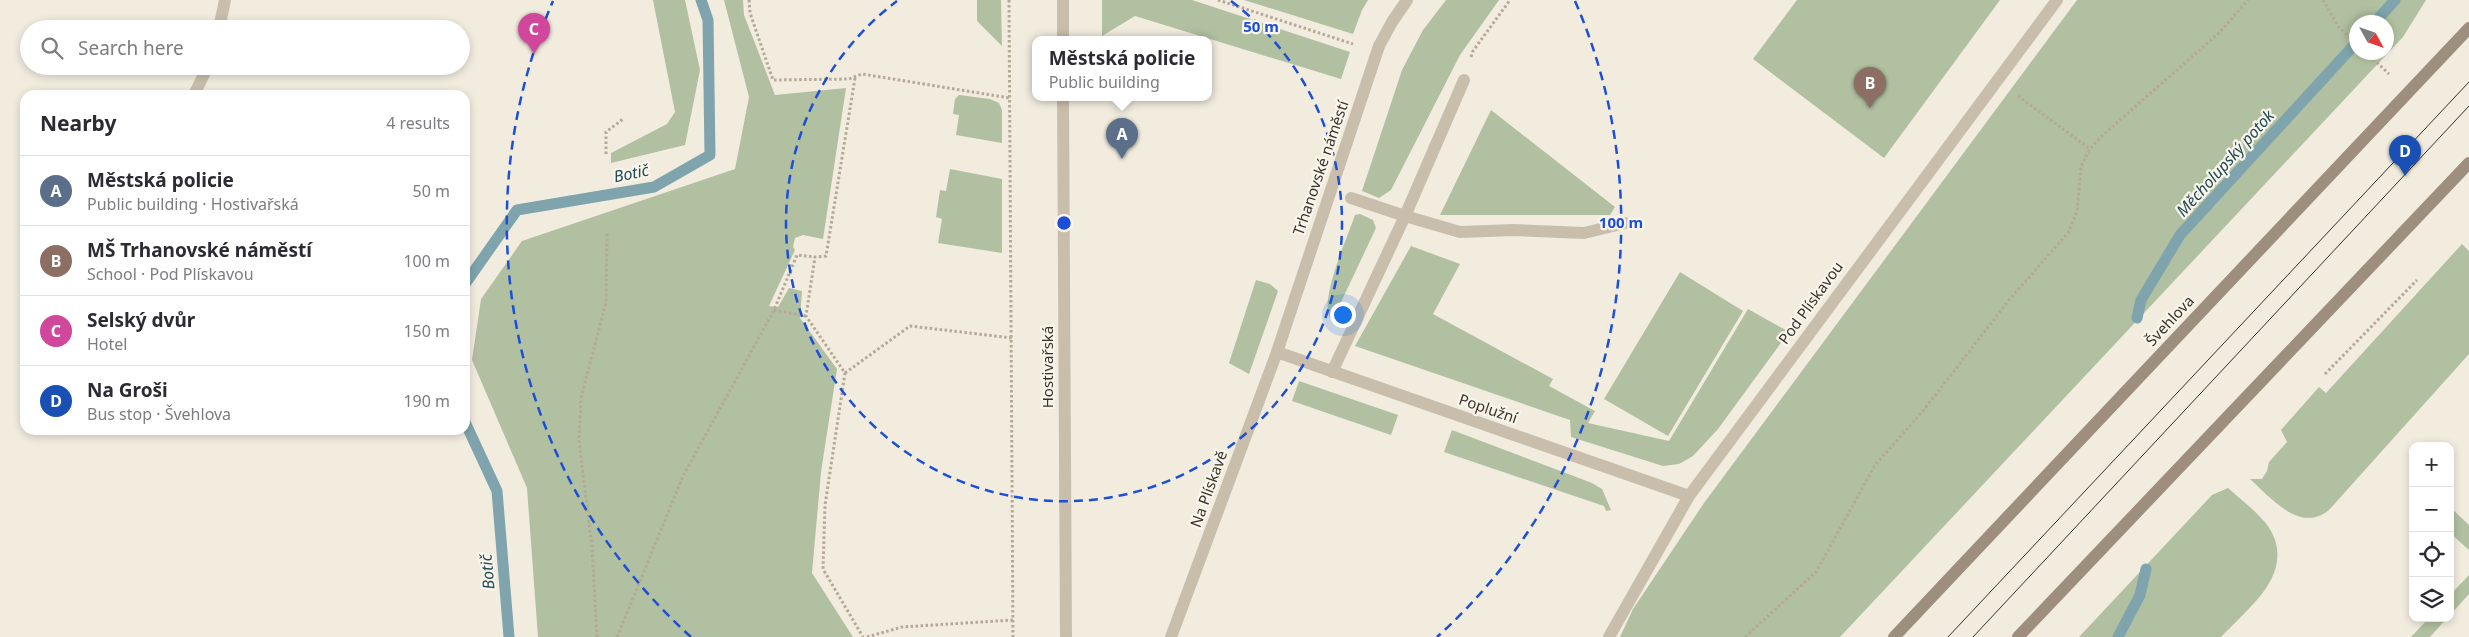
<!DOCTYPE html>
<html lang="en">
<head>
<meta charset="utf-8">
<style>
  :root { --surface:#fff; --page:#f2f2f3; --text:#2b2b33; --muted:#7c7c81; --line:#e1e1e2; --accent:#1a73e8 }
  body { margin:0; font-family:"Noto Sans",sans-serif; background:var(--page); color:var(--text) }
  .controls { position:absolute; right:15px; bottom:15px; display:grid; overflow:hidden; border-radius:10px; box-shadow:0 2px 8px #0003 }
  .controls button { width:45px; height:45px; display:grid; place-items:center; padding:0; border:0; border-bottom:1px solid var(--line); background:var(--surface); color:var(--text); font:25px sans-serif }
  .compass { position:absolute; left:2349px; top:15px; width:45px; height:45px; border-radius:50%; background:var(--surface); box-shadow:0 2px 8px #0003; rotate:130deg }
  .you { position:absolute; left:1342px; top:314px; width:18px; height:18px; margin:-12px; border:4px solid #fff; border-radius:50%; background:#1a73e8; box-shadow:0 0 0 8px #1a73e833 }
  .badge { display:grid; place-items:center; width:32px; height:32px; border-radius:50%; background:var(--accent); color:#fff; font-size:16px; font-weight:700 }
  .pin { position:absolute; translate:-50% -41px; filter:drop-shadow(0 1px 2px #0008) }
  .pin::after { content:''; position:absolute; top:26px; width:18px; height:15px; background:inherit; clip-path:polygon(0 0,100% 0,50% 100%) }
  .popup { position:absolute; left:1032px; top:36px; width:180px; height:65px; box-sizing:border-box; display:grid; place-content:center; border-radius:10px; background:var(--surface); filter:drop-shadow(0 1px 4px #0005); font-size:16px; white-space:nowrap; color:var(--muted) }
  .popup b { font-size:19px; color:var(--text) }
  .popup::after { content:''; position:absolute; left:50%; top:100%; margin-left:-10px; border:10px solid transparent; border-top-color:var(--surface) }
  .list { margin:0; padding:0; list-style:none }
  h2 { display:flex; justify-content:space-between; align-items:center; height:65px; margin:0; padding:0 20px; font-size:21px }
  h2 small { font-size:16px; font-weight:400; color:var(--muted) }
  .list li { display:grid; grid-template-columns:32px 1fr auto; gap:15px; align-items:center; box-sizing:border-box; height:70px; padding:0 20px; border-top:1px solid var(--line) }
  .list b { display:block; font-size:19px; white-space:nowrap }
  .list p { margin:0; font-size:16px; white-space:nowrap; color:var(--muted) }
  .list em { font-size:16px; font-style:normal; color:var(--muted) }
  .icon { flex:none; width:28px; height:28px; fill:none; stroke:currentColor; stroke-width:2; stroke-linecap:round; stroke-linejoin:round }
  .map { position:relative; flex:none; width:2469px; height:637px; overflow:hidden }
  .search { position:absolute; background:var(--surface); box-shadow:0 2px 8px #0003; left:20px; top:20px; width:450px; height:55px; display:flex; align-items:center; gap:12px; box-sizing:border-box; padding:0 18px; border-radius:28px; color:var(--muted); font-size:19px }
  .panel { position:absolute; background:var(--surface); box-shadow:0 2px 8px #0003; left:20px; top:90px; width:450px; height:345px; border-radius:15px }
  .map>svg:first-child { display:block }
</style>
</head>
<body>
<div class="map">
<svg width="2469" height="637" viewBox="0 0 2469 637">
  <rect width="100%" height="100%" fill="#f2ecdf"/>
  <g fill="#b0c0a0" fill-rule="evenodd">
    <path d="M653 0H685L700 70 685 145 611 163V153L667 124 675 112Z"/>
    <path d="M724 0H743L744 15 775 95 846 88 823 239 803 235 795 238 793 247 795 250 769 306 778 307 789 288 802 291 800 318 837 369 821 472 812 573 853 637H538L527 488 472 360 481 299 522 241 735 169 749 97Z"/>
    <path d="M977 0H1001L1002 46 977 21Z"/>
    <path d="M1102 0H1192L1350 52 1341 79 1135 16 1102 36Z"/>
    <path d="M1244 0H1368L1362 10 1353 34Z"/>
    <path d="M1446 0H1499L1460 55 1391 190 1379 198 1362 191 1402 70 1423 30Z"/>
    <path d="M1797 0H2000L1884 158 1753 59Z"/>
    <path d="M2077 0H2426L2403 37 1840 637H1620L1633 609 1704 503ZM2356 22H2386V52H2356Z"/>
    <path d="M959 95 990 99 999 103 1002 110V143L956 135 959 115 953 114 955 99Z"/>
    <path d="M1491 110 1615 207 1610 215H1440Z"/>
    <path d="M950 169 1002 179V253L938 243 942 219 936 217 940 190 946 191Z"/>
    <path d="M1360 214 1373 220 1376 228 1334 317 1330 318C1319 300 1348 236 1355 215Z"/>
    <path d="M2462 244 2469 251V354L2329 510C2300 534 2270 497 2250 479H2262L2267 471 2269 462 2287 442 2281 430 2319 387 2326 393Z"/>
    <path d="M1411 246 1460 264 1433 314 1553 379 1549 386 1595 411 1588 423 1669 441 1748 309 1789 332 1718 429 1693 456 1679 464 1663 466 1571 437 1570 420 1355 346Z"/>
    <path d="M1680 272 1743 311 1668 436 1604 399Z"/>
    <path d="M1256 280 1270 284 1278 291 1249 374 1229 363Z"/>
    <path d="M1299 381 1398 415 1391 435 1292 401Z"/>
    <path d="M1452 430 1592 483 1602 489 1611 510 1606 511 1604 506 1444 452Z"/>
    <path d="M2228 488C2240 499 2267 519 2273 535 2292 577 2246 610 2221 637H2079L2212 495Z"/>
    <path d="M2450 507 2469 525V550L2450 533Z"/>
    <path d="M2469 575V594L2450 615V595Z"/>
    <path d="M2429 618H2447L2430 637H2411Z"/>
  </g>
  <g fill="none" stroke-linecap="round" stroke-linejoin="round">
    <g stroke="#7fa4ad" stroke-width="11">
      <path d="M2375 22 2395 0"/>
      <path d="M465 284 517 210 654 187 710 155 708 20 701 0"/>
      <path d="M2137 318 2141 300 2180 235 2356 43"/>
      <path d="M465 422 497 491 509 637"/>
      <path d="M2118 637 2140 595 2146 569"/>
    </g>
    <g stroke="#b5a896" stroke-width="3" stroke-dasharray="2.5 2.5" stroke-linecap="butt">
      <path d="M749 0 750 13 773 80 849 79 862 74 1010 98"/>
      <path d="M1009 0 1013 637"/>
      <path d="M1218 0 1353 44"/>
      <path d="M2323 0 2338 26 2356 44"/>
      <path d="M2366 52 2389 74"/>
      <path d="M1471 57 1473 51 1510 0"/>
      <path d="M855 78 826 256 815 257 806 316 845 373 825 505 823 569 863 637"/>
      <path d="M2018 96 2090 149"/>
      <path d="M606 154V132L623 119"/>
      <path d="M774 310 806 316"/>
      <path d="M845 373 910 326 1012 338"/>
      <path d="M2325 374 2417 280"/>
      <path d="M597 637 592 547 579 441 581 398 606 302 607 231"/>
      <path d="M617 637 683 476 774 310 797 255 815 257"/>
      <path d="M867 637 902 627 1013 620"/>
      <path d="M1745 637 1816 572 1875 465 1923 411 2009 300 2068 233 2077 212 2081 166 2090 149 2104 134 2219 33 2248 0"/>
    </g>
    <g stroke="#c9beab" stroke-width="12">
      <path d="M219 29 225 0"/>
      <path d="M194 95 208 66"/>
      <path d="M1351 198 1405 216 1464 80"/>
      <path d="M1332 372 1405 216 1460 232 1514 230 1584 233 1625 223"/>
    </g>
    <g stroke="#c9beab" stroke-width="12">
      <path d="M1063 0V40"/>
      <path d="M1063 98 1066 637"/>
      <path d="M1277 352 1689 496"/>
      <path d="M1171 637 1277 352 1379 46 1392 22 1407 0"/>
      <path d="M1609 637 1689 496 2057 0"/>
    </g>
    <g stroke="#9d8e7d" stroke-width="12">
      <path d="M1894 637 2469 28"/>
      <path d="M2018 637 2469 163"/>
    </g>
    <g stroke="#38312a" stroke-width="1">
      <path d="M1948 637 2469 82"/>
      <path d="M1973 637 2469 106"/>
    </g>
  </g>
  <g fill="none" stroke="#1d4ed8" stroke-width="2.5" stroke-dasharray="9 6">
    <path d="M1231 1A278 278 0 1 1 897 1"/>
    <path d="M691 637A557 557 0 0 1 553 1M1575 1A557 557 0 0 1 1437 637"/>
  </g>
  <g text-anchor="middle" stroke-width="4.5" stroke-linejoin="round" paint-order="stroke">
    <g font-size="15" fill="#38312a" stroke="#f9f5eb">
      <text transform="translate(1321 168) rotate(-71)" y="5">Trhanovské náměstí</text>
      <text transform="translate(1811 303) rotate(-54)" y="5">Pod Plískavou</text>
      <text transform="translate(2170 321) rotate(-47)" y="5">Švehlova</text>
      <text transform="translate(1048 367) rotate(-90)" y="5">Hostivařská</text>
      <text transform="translate(1488 409) rotate(19)" y="5">Poplužní</text>
      <text transform="translate(1209 489) rotate(-70)" y="5">Na Plískavě</text>
    </g>
    <g font-size="16" font-style="italic" fill="#214b57" stroke="#f9f5eb">
      <text transform="translate(2225 163) rotate(-48)" y="6">Měcholupský potok</text>
      <text transform="translate(631 173) rotate(-12)" y="6">Botič</text>
      <text transform="translate(487 572) rotate(-95)" y="6">Botič</text>
    </g>
  </g>
  <circle cx="1064" cy="223" r="8" fill="#1d4ed8" stroke="#f9f5eb" stroke-width="2.5"/>
  <g font-size="15" text-anchor="middle" font-weight="bold" fill="#1d4ed8" stroke="#f9f5eb" stroke-width="4.5" stroke-linejoin="round" paint-order="stroke">
    <text x="1261" y="32">50 m</text>
    <text x="1621" y="228">100 m</text>
  </g>
</svg>
<div class="controls">
<button>+</button>
<button>−</button>
<button><svg class="icon" aria-label="locate" viewBox="0 0 24 24"><circle cx="12" cy="12" r="6"/><path d="M12 2v4M12 18v4M2 12h4M18 12h4"/></svg></button>
<button><svg class="icon" aria-label="layers" viewBox="0 0 24 24"><path d="M12 4l9 5-9 5-9-5zM3 14l9 5 9-5"/></svg></button>
</div>
<svg class="compass" viewBox="-18 -18 36 36"><path d="M0-13l5 13h-10z" fill="#e53935"/><path d="M0 13l5-13h-10z" fill="#7c7c81"/></svg>
<div class="you"></div>
<div class="pin badge" style="left:1122px;top:159px;background:#5c6f8a">A</div>
<div class="popup"><b>Městská policie</b>Public building</div>
<div class="pin badge" style="left:1870px;top:108px;background:#8d6e63">B</div>
<div class="pin badge" style="left:534px;top:54px;background:#d1479c">C</div>
<div class="pin badge" style="left:2405px;top:176px;background:#1a4fb4">D</div>
<div class="search"><svg class="icon" aria-label="search" viewBox="0 0 24 24"><circle cx="10" cy="10" r="6"/><path d="M15 15l6 6"/></svg>Search here</div>
<section class="panel">
<h2>Nearby<small>4 results</small></h2>
<ul class="list">
<li><span class="badge" style="background:#5c6f8a">A</span><div><b>Městská policie</b><p>Public building · Hostivařská</p></div><em>50 m</em></li>
<li><span class="badge" style="background:#8d6e63">B</span><div><b>MŠ Trhanovské náměstí</b><p>School · Pod Plískavou</p></div><em>100 m</em></li>
<li><span class="badge" style="background:#d1479c">C</span><div><b>Selský dvůr</b><p>Hotel</p></div><em>150 m</em></li>
<li><span class="badge" style="background:#1a4fb4">D</span><div><b>Na Groši</b><p>Bus stop · Švehlova</p></div><em>190 m</em></li>
</ul>
</section>
</div>
</body>
</html>
